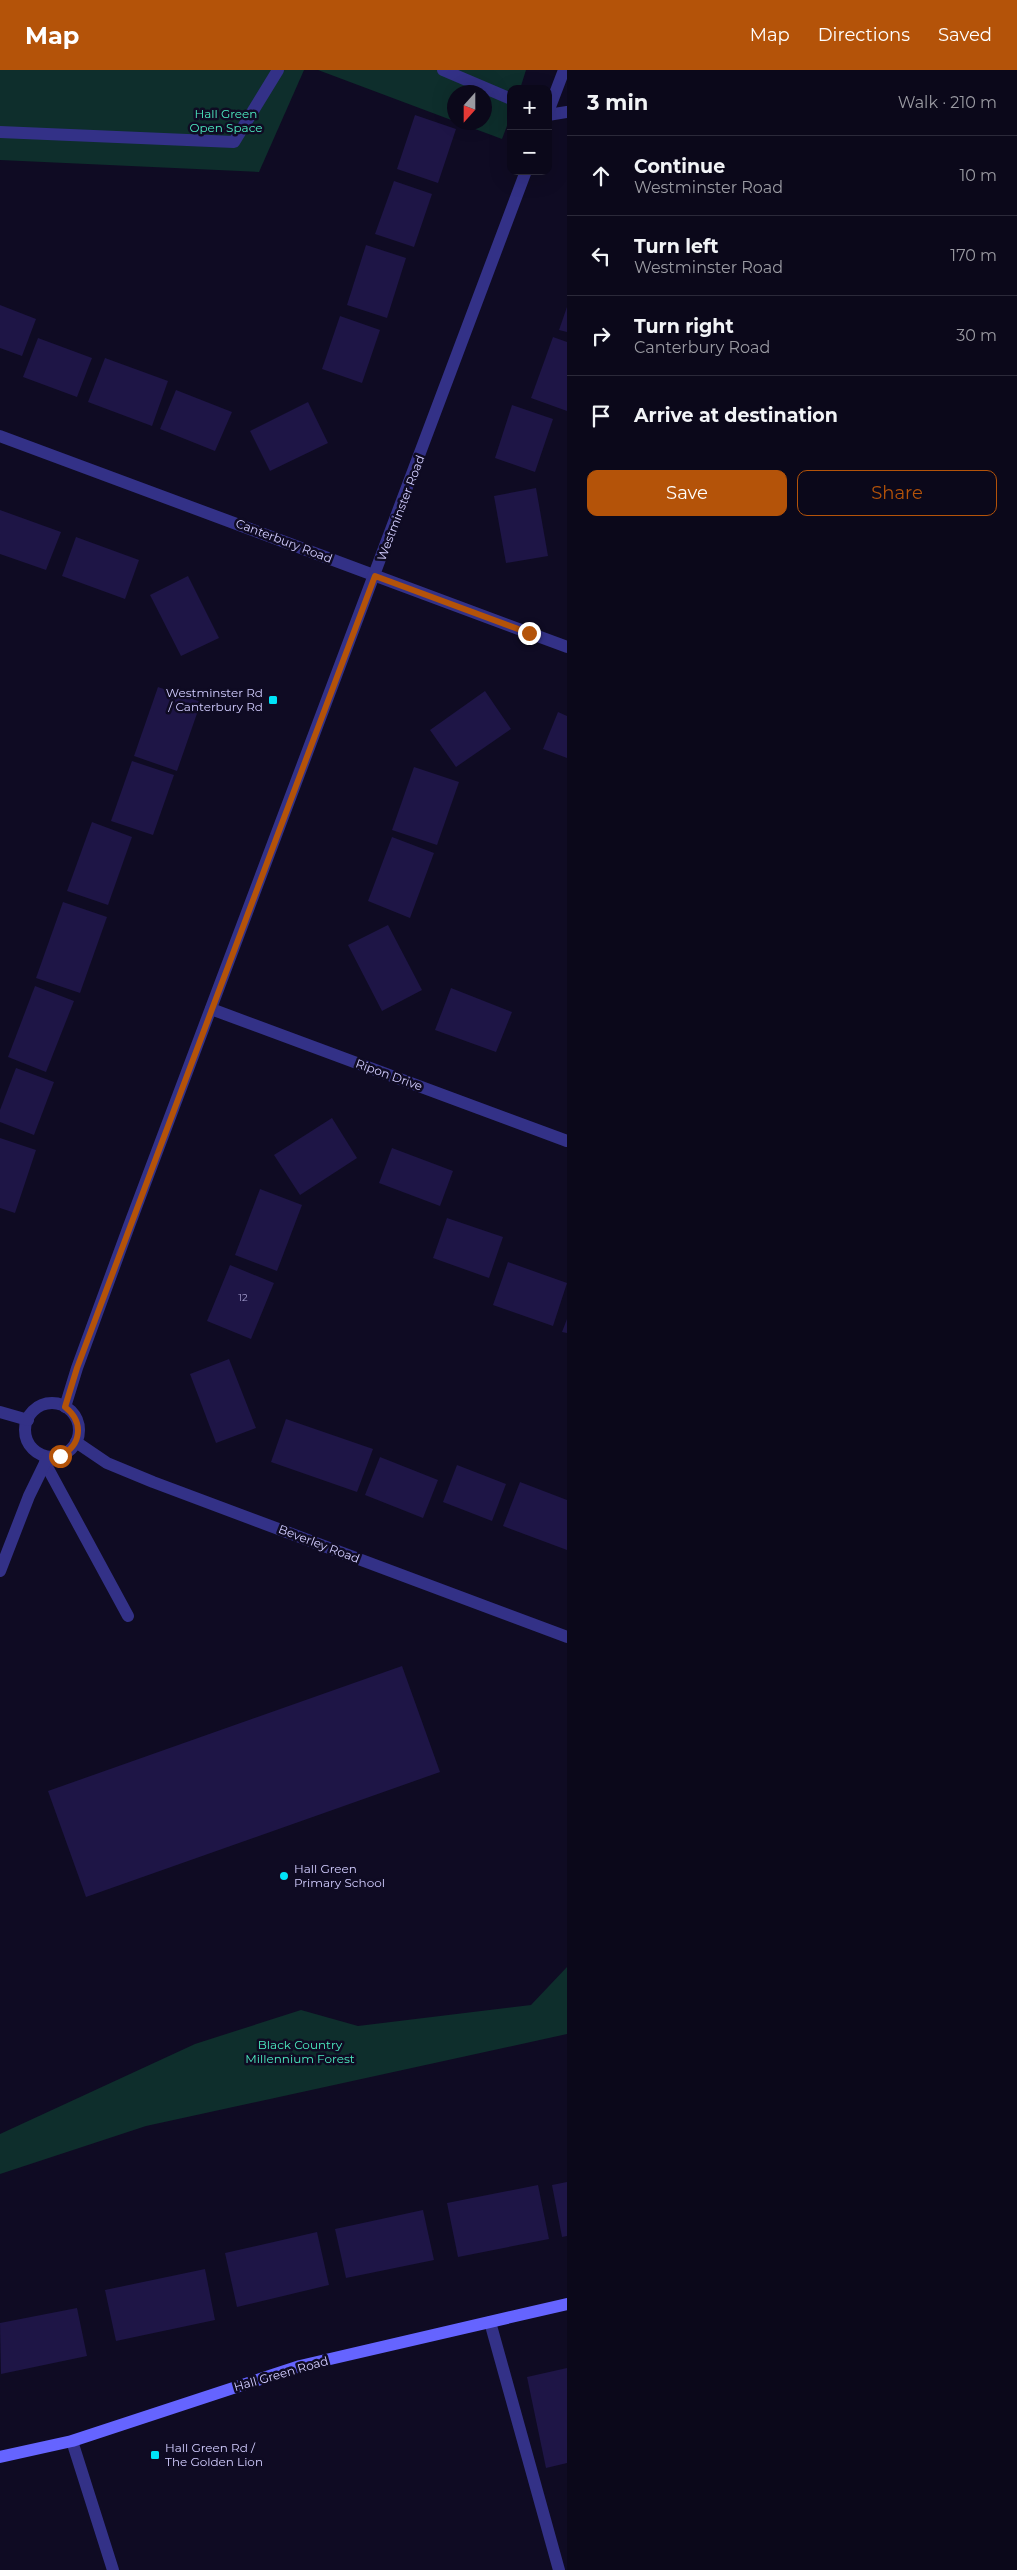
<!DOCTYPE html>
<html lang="en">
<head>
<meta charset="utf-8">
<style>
  :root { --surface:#0b081a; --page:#141123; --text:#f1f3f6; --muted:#9a9aa2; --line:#2b2939; --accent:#b45309 }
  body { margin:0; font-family:Montserrat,sans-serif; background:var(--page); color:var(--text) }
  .controls { position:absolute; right:15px; top:15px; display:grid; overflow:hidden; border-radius:10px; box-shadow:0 5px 20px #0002 }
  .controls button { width:45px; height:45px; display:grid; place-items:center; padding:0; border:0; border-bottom:1px solid var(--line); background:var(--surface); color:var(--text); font:25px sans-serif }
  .compass { position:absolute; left:447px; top:15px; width:45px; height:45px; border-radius:50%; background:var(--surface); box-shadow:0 5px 20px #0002; rotate:201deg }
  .stop { position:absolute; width:15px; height:15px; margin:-11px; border:4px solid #b45309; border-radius:50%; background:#fff }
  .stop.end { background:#b45309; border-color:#fff; box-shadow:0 1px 5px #0008 }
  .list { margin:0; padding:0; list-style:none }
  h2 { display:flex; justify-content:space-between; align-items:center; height:65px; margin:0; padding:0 20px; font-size:21px }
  h2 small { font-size:16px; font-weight:400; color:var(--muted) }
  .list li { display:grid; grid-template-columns:32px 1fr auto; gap:15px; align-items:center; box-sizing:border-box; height:80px; padding:0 20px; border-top:1px solid var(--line) }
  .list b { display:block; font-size:19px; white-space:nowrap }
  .list p { margin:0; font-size:16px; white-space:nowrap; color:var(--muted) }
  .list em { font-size:16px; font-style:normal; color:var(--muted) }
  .actions { display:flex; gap:10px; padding:15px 20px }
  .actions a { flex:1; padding:11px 0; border:1px solid var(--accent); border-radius:10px; text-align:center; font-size:18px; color:var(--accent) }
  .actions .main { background:var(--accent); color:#fff }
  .icon { flex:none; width:28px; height:28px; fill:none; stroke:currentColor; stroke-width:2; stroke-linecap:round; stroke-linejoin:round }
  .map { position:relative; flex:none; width:567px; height:2500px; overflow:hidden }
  header { display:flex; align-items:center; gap:30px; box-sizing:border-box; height:70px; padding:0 25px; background:var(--accent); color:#fff }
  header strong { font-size:24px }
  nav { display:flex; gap:28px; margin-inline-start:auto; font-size:18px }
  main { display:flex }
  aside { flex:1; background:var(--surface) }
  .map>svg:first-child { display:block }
</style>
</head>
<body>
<header>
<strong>Map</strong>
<nav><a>Map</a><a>Directions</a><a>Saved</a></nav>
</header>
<main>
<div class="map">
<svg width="567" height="2500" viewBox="0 0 567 2500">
  <rect width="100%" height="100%" fill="#0f0b23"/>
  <g fill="#0e2e2c">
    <path d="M0 0H304L259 102 0 90Z"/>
    <path d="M318 0H526L520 19H511V45L502 69 459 53 484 52V22H454V51Z"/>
    <path d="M567 1897V1964L146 2056 0 2104V2064L195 1974 301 1940 358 1956 531 1935Z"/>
  </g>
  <g fill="#1e1546">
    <path d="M415 45 456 59 438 113 397 99Z"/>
    <path d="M394 111 432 124 414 177 375 164Z"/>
    <path d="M366 175 406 188 387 248 347 235Z"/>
    <path d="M0 235 36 249 22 286 0 278Z"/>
    <path d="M567 237V262L559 260Z"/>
    <path d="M340 246 380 260 362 313 322 299Z"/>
    <path d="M553 267 567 272V341L531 328Z"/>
    <path d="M38 268 92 288 77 327 23 307Z"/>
    <path d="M105 288 168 311 152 356 88 332Z"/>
    <path d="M176 320 232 342 215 381 160 359Z"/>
    <path d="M308 332 328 373 270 401 250 361Z"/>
    <path d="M512 335 553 349 535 402 495 388Z"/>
    <path d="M536 418 548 486 506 493 494 426Z"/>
    <path d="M0 440 61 462 46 500 0 484Z"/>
    <path d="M76 467 139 490 125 529 62 506Z"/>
    <path d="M188 506 219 568 181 586 150 525Z"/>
    <path d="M158 617 201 632 177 701 134 686Z"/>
    <path d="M485 621 511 659 456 697 430 660Z"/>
    <path d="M558 642 567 646V688L543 679Z"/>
    <path d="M132 691 174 705 153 765 111 751Z"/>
    <path d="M414 697 459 712 437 775 392 760Z"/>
    <path d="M92 752 132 767 108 835 67 821Z"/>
    <path d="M392 767 434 783 410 848 368 831Z"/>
    <path d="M63 832 107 847 80 923 36 908Z"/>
    <path d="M388 855 422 920 382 941 348 875Z"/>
    <path d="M35 916 74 931 46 1002 8 987Z"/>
    <path d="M451 918 512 942 496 982 435 960Z"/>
    <path d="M16 998 54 1012 34 1065 0 1052V1040Z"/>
    <path d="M332 1048 357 1088 300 1125 274 1085Z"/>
    <path d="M0 1068 36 1080 15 1143 0 1138Z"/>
    <path d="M392 1078 453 1101 440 1136 379 1113Z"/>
    <path d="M260 1119 302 1135 277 1201 235 1185Z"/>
    <path d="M447 1148 503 1167 489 1208 433 1188Z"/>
    <path d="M508 1192 567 1213 553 1256 493 1235Z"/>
    <path d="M230 1195 274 1213 251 1269 207 1251Z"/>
    <path d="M567 1249V1263L562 1262Z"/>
    <path d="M229 1289 256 1358 216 1373 190 1304Z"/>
    <path d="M286 1349 373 1379 357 1422 271 1392Z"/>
    <path d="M380 1387 438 1410 423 1448 365 1425Z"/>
    <path d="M457 1395 506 1414 492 1451 443 1432Z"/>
    <path d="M520 1412 567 1430V1480L503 1456Z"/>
    <path d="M402 1596 440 1702 86 1827 48 1721Z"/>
    <path d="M567 2112V2166L562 2167 552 2115Z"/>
    <path d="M538 2115 549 2169 458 2187 447 2133Z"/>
    <path d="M423 2140 434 2190 346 2208 335 2159Z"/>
    <path d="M317 2162 329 2215 237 2237 225 2183Z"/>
    <path d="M205 2199 215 2250 116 2271 105 2220Z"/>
    <path d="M77 2238 87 2286 1 2304 0 2253Z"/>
    <path d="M567 2298V2393L546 2398 527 2307Z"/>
  </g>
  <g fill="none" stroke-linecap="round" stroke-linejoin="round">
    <g stroke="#333187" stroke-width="12">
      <path d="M443 0 511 29"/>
      <path d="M548 45 567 42"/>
      <path d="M0 62 234 72 278 0"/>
      <path d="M45 1393 128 1546"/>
      <path d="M490 2252 559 2500"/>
      <path d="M72 2371 113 2500"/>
    </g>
    <g stroke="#333187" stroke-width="12">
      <path d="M548 42 564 0"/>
      <path d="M0 366 567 577"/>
      <path d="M211 939 567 1071"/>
      <circle cx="52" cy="1360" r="27"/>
      <path d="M65 1337 77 1298 129 1156 526 101"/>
      <path d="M0 1342 28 1350"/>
      <path d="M76 1372 107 1393 153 1412 567 1567"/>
      <path d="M0 1501 29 1426 48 1387"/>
    </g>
    <path stroke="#6564ff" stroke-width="12" d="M0 2387 72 2371 300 2296 567 2234"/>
  </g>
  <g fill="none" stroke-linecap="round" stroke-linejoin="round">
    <path stroke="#b45309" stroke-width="6" d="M60 1386C82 1375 84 1352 65 1337L77 1298 375 506 529 563"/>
  </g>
  <g fill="#00e4f8" stroke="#0f0b23" stroke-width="2">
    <rect x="268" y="625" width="10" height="10" rx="2.5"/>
    <circle cx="284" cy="1806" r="5"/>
    <rect x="150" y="2380" width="10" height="10" rx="2.5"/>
  </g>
  <g text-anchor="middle" stroke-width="5" stroke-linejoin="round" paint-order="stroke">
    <g font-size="10" fill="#a59fd1">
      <text x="243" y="1231">12</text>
    </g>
    <g font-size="12" fill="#4decc1" stroke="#0f0b23">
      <text x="226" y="48">Hall Green<tspan x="226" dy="14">Open Space</tspan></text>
      <text x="300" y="1979">Black Country<tspan x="300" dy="14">Millennium Forest</tspan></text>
    </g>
    <g font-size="12" fill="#d2cdff" stroke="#0f0b23">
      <text transform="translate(401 438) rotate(-69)" y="4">Westminster Road</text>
      <text transform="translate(284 471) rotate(21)" y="4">Canterbury Road</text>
      <text transform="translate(389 1005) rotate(20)" y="4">Ripon Drive</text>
      <text transform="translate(319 1474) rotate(21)" y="4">Beverley Road</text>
      <text transform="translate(281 2304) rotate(-16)" y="4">Hall Green Road</text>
    </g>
    <g font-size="12" fill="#d2cdff" stroke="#0f0b23" text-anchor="start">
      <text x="263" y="627" text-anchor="end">Westminster Rd<tspan x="263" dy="14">/ Canterbury Rd</tspan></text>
      <text x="294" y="1803">Hall Green<tspan x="294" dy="14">Primary School</tspan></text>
      <text x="165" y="2382">Hall Green Rd /<tspan x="165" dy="14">The Golden Lion</tspan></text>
    </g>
  </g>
</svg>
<div class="controls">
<button>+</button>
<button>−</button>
</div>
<svg class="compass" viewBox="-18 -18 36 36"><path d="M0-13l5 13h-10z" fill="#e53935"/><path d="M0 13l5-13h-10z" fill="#9a9aa2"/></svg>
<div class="stop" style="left:60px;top:1386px"></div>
<div class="stop end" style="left:529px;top:563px"></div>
</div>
<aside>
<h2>3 min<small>Walk · 210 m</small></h2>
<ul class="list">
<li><svg class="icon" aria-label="ahead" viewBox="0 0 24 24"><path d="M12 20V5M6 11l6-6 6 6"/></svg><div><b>Continue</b><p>Westminster Road</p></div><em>10 m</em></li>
<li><svg class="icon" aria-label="left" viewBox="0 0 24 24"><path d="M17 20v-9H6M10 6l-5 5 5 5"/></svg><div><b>Turn left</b><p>Westminster Road</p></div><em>170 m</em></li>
<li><svg class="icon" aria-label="right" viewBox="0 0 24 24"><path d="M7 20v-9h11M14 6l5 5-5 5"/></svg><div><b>Turn right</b><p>Canterbury Road</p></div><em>30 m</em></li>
<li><svg class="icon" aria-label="arrive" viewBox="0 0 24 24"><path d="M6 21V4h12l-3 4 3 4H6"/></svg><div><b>Arrive at destination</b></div></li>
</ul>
<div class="actions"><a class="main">Save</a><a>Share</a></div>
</aside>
</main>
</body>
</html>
